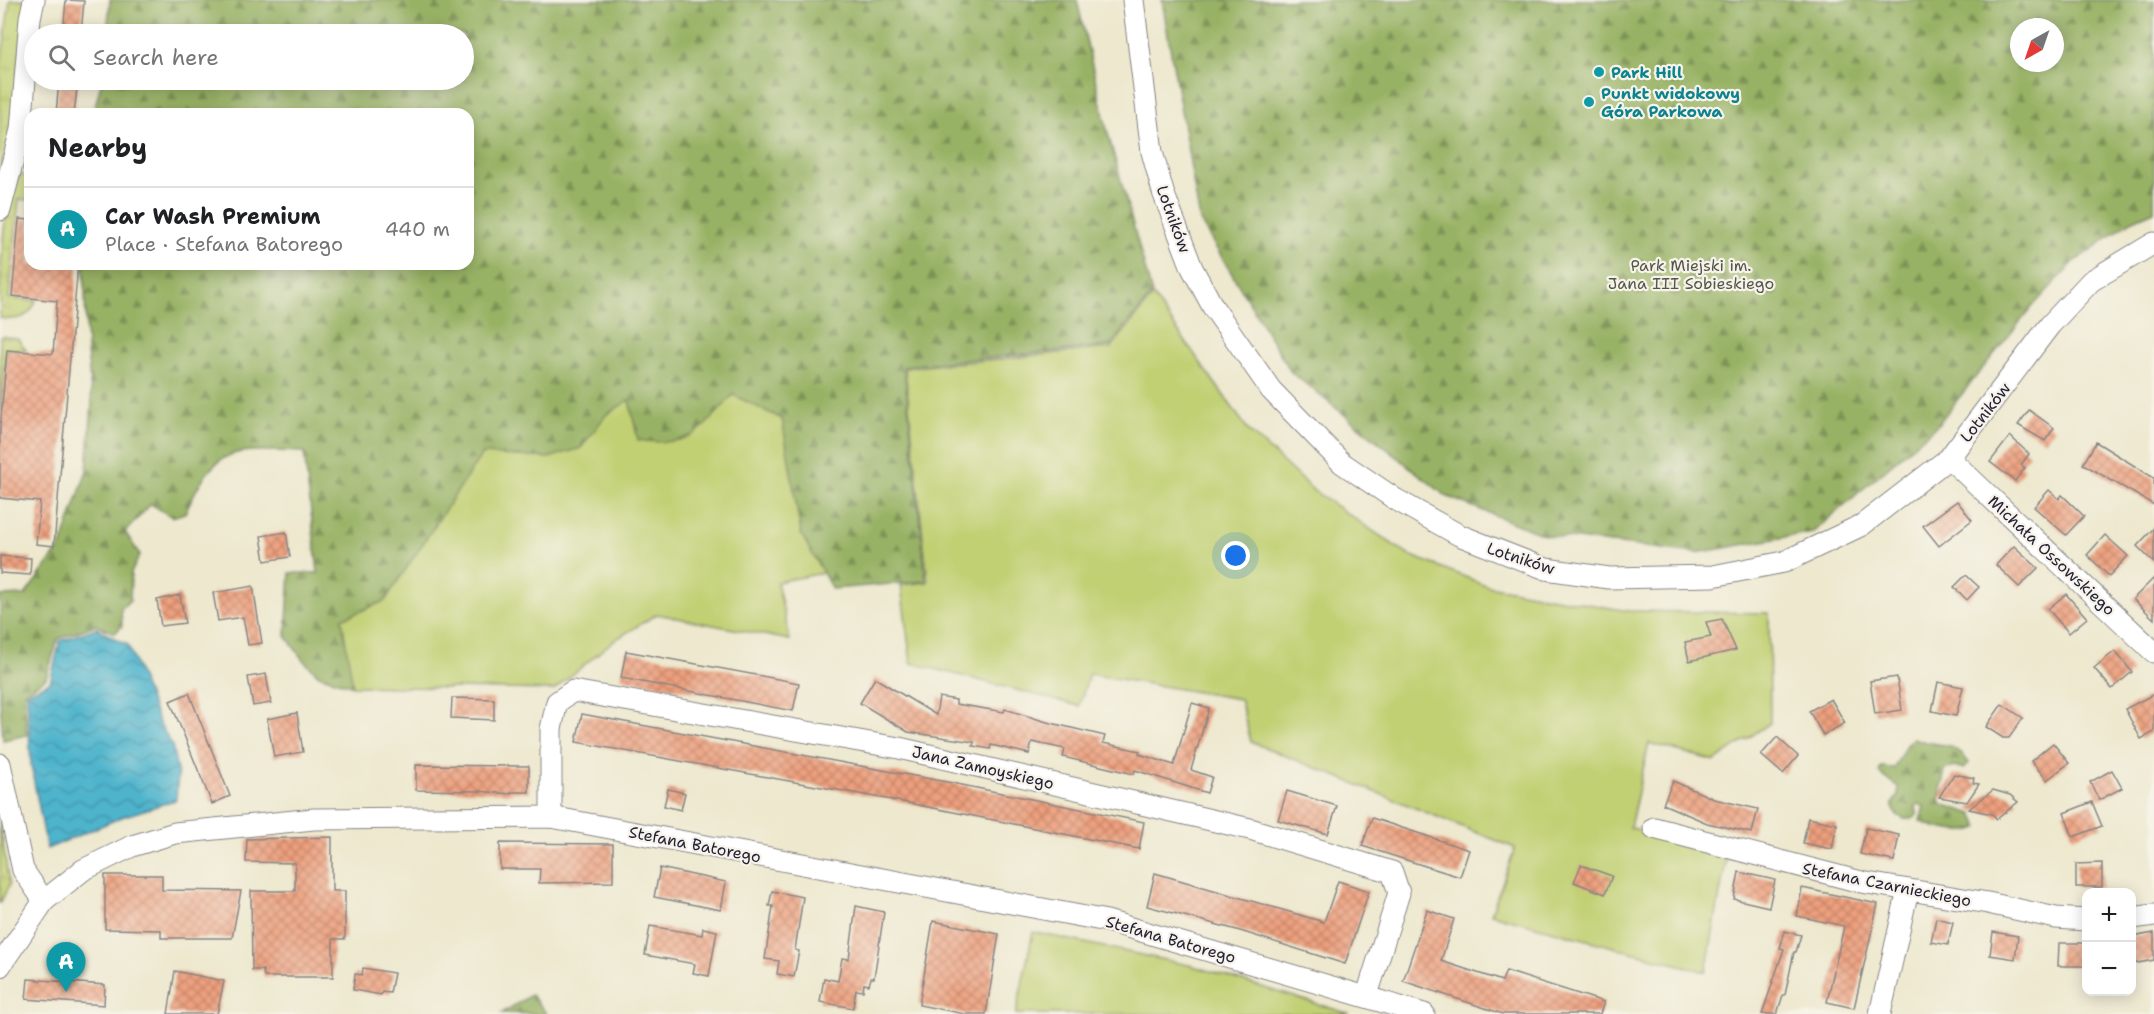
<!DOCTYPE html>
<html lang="en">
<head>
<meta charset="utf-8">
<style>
  :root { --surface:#fff; --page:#f6f6f6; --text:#202124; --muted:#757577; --line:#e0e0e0; --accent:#1f6fb2 }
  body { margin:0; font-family:"Shantell Sans",sans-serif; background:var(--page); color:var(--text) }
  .controls { position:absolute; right:18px; bottom:18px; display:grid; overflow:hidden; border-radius:12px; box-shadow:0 3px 15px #0003 }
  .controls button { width:54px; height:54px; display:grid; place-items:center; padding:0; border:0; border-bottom:2px solid var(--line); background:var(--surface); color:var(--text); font:30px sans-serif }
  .compass { position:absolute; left:2010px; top:18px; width:54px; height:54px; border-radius:50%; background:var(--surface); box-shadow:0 3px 15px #0003; rotate:220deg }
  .you { position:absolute; left:1236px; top:556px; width:21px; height:21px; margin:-15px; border:4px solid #fff; border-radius:50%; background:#1a73e8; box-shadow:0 0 0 9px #1a73e833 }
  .badge { display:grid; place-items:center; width:39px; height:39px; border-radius:50%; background:var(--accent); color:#fff; font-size:20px; font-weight:700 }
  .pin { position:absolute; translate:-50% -50px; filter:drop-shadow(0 2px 3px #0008) }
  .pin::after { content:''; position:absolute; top:32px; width:21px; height:18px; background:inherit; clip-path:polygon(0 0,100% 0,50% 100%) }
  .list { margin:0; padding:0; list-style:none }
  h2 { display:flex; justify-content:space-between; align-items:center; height:78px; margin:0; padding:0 24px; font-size:26px }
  h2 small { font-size:20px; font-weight:400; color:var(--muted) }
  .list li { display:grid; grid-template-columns:39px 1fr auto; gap:18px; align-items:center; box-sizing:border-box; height:84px; padding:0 24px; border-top:2px solid var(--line) }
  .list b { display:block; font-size:22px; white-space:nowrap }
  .list p { margin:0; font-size:20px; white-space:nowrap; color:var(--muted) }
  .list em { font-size:20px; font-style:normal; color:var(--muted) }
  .icon { flex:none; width:33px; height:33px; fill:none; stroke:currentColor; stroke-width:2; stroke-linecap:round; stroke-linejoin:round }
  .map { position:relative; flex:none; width:2154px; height:1014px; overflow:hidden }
  .search { position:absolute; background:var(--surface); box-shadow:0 3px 15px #0003; left:24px; top:24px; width:450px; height:66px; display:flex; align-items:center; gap:15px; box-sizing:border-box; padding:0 21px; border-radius:33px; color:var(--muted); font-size:22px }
  .panel { position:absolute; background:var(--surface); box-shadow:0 3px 15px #0003; left:24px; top:108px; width:450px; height:162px; border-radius:18px }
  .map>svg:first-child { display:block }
</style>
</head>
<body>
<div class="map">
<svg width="2154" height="1014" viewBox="0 0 2154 1014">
  <defs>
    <pattern id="grass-tufts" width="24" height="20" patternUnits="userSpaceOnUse" patternTransform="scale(1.5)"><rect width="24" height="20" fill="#c1d073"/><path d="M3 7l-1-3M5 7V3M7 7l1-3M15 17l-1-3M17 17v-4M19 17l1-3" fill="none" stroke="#a6b264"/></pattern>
    <pattern id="forest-firs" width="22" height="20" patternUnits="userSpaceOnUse" patternTransform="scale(1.5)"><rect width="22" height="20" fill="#98b265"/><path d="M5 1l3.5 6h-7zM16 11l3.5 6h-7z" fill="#7c9054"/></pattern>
    <pattern id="water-waves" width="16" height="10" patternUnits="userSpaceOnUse" patternTransform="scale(1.5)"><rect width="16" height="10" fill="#4db4cc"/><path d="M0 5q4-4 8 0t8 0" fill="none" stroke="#4092a7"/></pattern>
    <pattern id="building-cross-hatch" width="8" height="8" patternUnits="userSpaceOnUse" patternTransform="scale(1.5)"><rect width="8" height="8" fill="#eea07e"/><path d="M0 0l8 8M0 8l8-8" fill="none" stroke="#c08268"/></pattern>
  </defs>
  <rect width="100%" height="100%" fill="#f7f3e8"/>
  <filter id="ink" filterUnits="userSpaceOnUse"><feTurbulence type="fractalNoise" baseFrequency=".0167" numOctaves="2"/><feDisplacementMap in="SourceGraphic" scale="12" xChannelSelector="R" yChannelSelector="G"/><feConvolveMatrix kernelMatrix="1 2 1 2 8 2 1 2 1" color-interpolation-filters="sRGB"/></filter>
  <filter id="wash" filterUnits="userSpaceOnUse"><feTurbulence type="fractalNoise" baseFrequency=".008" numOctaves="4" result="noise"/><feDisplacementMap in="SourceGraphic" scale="24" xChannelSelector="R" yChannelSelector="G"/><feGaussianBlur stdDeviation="1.35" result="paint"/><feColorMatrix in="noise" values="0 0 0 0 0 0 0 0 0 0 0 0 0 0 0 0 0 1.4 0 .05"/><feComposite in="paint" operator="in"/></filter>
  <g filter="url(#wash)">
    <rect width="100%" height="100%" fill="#ede8ce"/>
    <g fill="url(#grass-tufts)" stroke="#727957" stroke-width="1.5">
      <path d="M10 0H27L9 140 0 177V71Z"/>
      <path d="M21 174 30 177V200L19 199 9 298 36 301C29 319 17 321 0 318 0 286 0 197 21 174Z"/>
      <path d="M3 336 18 339 26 350 6 349 0 412V337Z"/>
      <path d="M0 821 9 885 0 904Z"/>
    </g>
    <g fill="url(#forest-firs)" stroke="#5d6a50" stroke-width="1.5" fill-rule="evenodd">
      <path d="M110 0H1077L1107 130 1152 294 1110 346 904 366 926 581 832 589 801 534 782 419 733 395 700 432 670 444 638 440 629 400 606 415 582 448 549 458 482 454 385 601 342 619 353 686 319 675 303 660 286 636 290 573H318L304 452C233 450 217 442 185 513L172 517 151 504 125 532 140 555 131 573 130 600 121 609 122 626 115 633 95 625 58 639 46 678 24 693 27 735 3 740 0 700V596L25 595 61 546 87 470 92 403 87 351 84 264H468V114H93L102 80H464V34H107Z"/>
      <path d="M1162 0H2154V211L2131 221 2073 263 2032 307 1937 425 1813 532 1696 553 1544 535 1446 496 1291 372 1200 221ZM2019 27H2055V63H2019Z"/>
      <path d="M1914 738C1937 749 1951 737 1969 763L1964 769 1954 766 1945 770 1939 800 1942 804 1973 814 1979 827C1964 836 1934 828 1920 821L1924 806 1918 804 1916 806 1917 814 1912 819H1904L1896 814 1892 804 1898 796V787L1879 773 1881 767 1894 768 1907 743Z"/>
      <path d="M531 995 547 1014 502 1013Z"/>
    </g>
    <g fill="#c1d073" stroke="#727957" stroke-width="1.5">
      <path d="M1153 296 1249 431 1314 491 1407 554 1488 586 1628 611 1769 613 1770 723 1715 761 1649 743 1630 827 1726 860 1706 972 1491 914 1515 848 1251 742 1240 699 1089 674 1079 706 911 663 901 585 928 582 905 368 1111 348Z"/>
      <path d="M733 395 782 419 801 534 823 573 777 582 790 640 657 614 613 641 554 690 353 686 342 619 385 601 482 454 549 458 581 448 606 415 629 400 638 440C692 448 699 432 733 395Z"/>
      <path d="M1033 932 1193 966 1350 1014H1016Z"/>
    </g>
    <path fill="url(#water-waves)" stroke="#386b84" stroke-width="1.5" d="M96 628 128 645 159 723 172 745 178 775 176 800 122 817 47 849 31 766 27 693 50 682 60 641Z"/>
    <g id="blocks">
      <g fill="url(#building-cross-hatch)">
        <path d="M66 0 84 1 81 34H63Z"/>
        <path d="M59 80H78L74 114H56Z"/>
        <path d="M19 219 30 220V264H78L54 546 36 544 40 502 0 498V427L7 350 53 354 57 301 12 296Z"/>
        <path d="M2029 410 2054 428 2045 441 2018 425Z"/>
        <path d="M2010 436 2029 454 2021 465 2025 468 2015 481 1990 462Z"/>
        <path d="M2096 442 2154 478V505L2083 464Z"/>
        <path d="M2049 490 2059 499 2062 495 2084 516 2066 535 2034 507Z"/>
        <path d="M1957 501 1972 520 1939 546 1923 526Z"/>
        <path d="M2154 528V563L2137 546Z"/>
        <path d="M286 532 290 557 265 561 261 536Z"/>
        <path d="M2105 535 2128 556 2109 576 2087 555Z"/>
        <path d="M2014 546 2038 568 2019 587 1996 565Z"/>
        <path d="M0 556 31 558 30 575 0 573Z"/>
        <path d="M1966 575 1979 587 1967 600 1954 587Z"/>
        <path d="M2154 578V619L2133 599Z"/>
        <path d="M253 586 262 643 248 645 243 617 218 621 213 593Z"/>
        <path d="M2066 594 2087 618 2069 633 2048 609Z"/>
        <path d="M180 595 185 623 161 626 157 600Z"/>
        <path d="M1722 619 1736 650 1689 661 1685 642 1711 637 1706 622Z"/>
        <path d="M626 651 799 683 793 711 621 678Z"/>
        <path d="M2115 651 2132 672 2112 689 2094 668Z"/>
        <path d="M266 674 271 703 253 706 248 677Z"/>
        <path d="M1897 677 1902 710 1875 714 1870 681Z"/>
        <path d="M875 678 936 715 939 697 956 700V704L1004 712 1005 709 1047 722 1105 736 1103 743 1140 751 1139 754 1174 765 1192 703 1209 708 1191 770 1212 777 1207 793 1135 770 1134 774 1063 757 1065 749 1032 742 1029 754 991 745 990 749 973 746 974 742 908 732 860 703Z"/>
        <path d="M1938 682 1963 687 1956 716 1932 711Z"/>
        <path d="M189 693 230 796 212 804 170 701Z"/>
        <path d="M2154 694V732L2141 739 2125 709Z"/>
        <path d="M452 698 494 699V720L451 718Z"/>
        <path d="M1831 699 1845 723 1823 735 1809 711Z"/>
        <path d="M2002 704 2023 718 2009 738H2003L1986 727Z"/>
        <path d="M297 713 303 752 274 757 267 719Z"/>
        <path d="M582 714 952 783 1144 822 1139 849 903 802 576 742Z"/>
        <path d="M1777 737 1798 756 1783 774 1761 755Z"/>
        <path d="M2053 743 2069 763 2047 780 2031 761Z"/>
        <path d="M416 765 529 766V792H511V794L478 791 416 790Z"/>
        <path d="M2112 770 2122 788 2099 800 2090 782Z"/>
        <path d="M1954 774 1974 778 1973 783 1979 784 1967 802 1939 797Z"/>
        <path d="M1673 781 1714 799 1758 809 1752 833 1707 823 1663 804Z"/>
        <path d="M668 789 685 793 681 810 664 806Z"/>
        <path d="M1993 790 2010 795 2018 802 1997 819 1992 814 1969 809Z"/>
        <path d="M1287 791 1337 806 1328 834 1278 820Z"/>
        <path d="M2092 802 2102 826 2073 837 2064 813Z"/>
        <path d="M1372 818 1469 850 1460 877 1362 846Z"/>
        <path d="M1808 818 1837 824 1832 849 1803 843Z"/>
        <path d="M1866 828 1899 835 1894 861 1860 854Z"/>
        <path d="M332 837V891H345V939H333V977H264L263 970H252L251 891H295V863L246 862 247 839Z"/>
        <path d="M500 843 613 844V882L539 883 540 869H500Z"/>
        <path d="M2102 863V887H2076V864Z"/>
        <path d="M1581 865 1612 876 1605 894 1574 882Z"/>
        <path d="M660 868 726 882 721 910 654 897Z"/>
        <path d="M1739 872 1775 880 1769 907 1734 899Z"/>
        <path d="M1155 873 1324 922 1338 881 1369 891 1345 964 1237 930 1147 906Z"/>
        <path d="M105 875H162V890L241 891 232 938H161V930L105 929Z"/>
        <path d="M1802 888 1878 904 1854 1008 1827 1002 1844 926 1797 916Z"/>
        <path d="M772 891 803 897 795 950 799 951 794 977 777 974 779 961 765 959 773 906H769Z"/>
        <path d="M856 906 884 912 874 978H871L869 985 864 984 863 991 856 990 853 1008 820 1002 824 978 838 981 842 958 849 959Z"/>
        <path d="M1427 910 1454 919 1441 961 1502 981 1506 971 1604 1002 1600 1014H1503L1403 981Z"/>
        <path d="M1936 918 1953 922 1948 945 1931 942Z"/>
        <path d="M933 921 999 934 986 1014H965L919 1005Z"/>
        <path d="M650 926 702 935 703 928 717 931 709 976 693 973 695 964 645 955Z"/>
        <path d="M1785 931 1801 935 1796 952H1794L1785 995H1783L1777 1014H1762L1784 949 1780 948Z"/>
        <path d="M1993 932 2018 936 2015 959 1990 955Z"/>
        <path d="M2154 933V960L2132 964V937Z"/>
        <path d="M2059 943H2086V966H2058Z"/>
        <path d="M363 968 394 973 390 993 382 992 381 995 353 990 355 974 362 975Z"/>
        <path d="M175 971 224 981 217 1014H168Z"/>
        <path d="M28 979 105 985 104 1005 26 999Z"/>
      </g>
    </g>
  </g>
  <g filter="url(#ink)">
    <use href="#blocks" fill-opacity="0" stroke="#888584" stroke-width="1.5"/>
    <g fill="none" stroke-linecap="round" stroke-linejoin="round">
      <g stroke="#888584" stroke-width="23">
        <g id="minor">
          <path d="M1133 0 1152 152 1163 192 1192 268 1213 307 1271 390 1342 463 1395 499 1459 535 1546 569 1609 578 1713 576 1784 562 1862 525 1949 458 2050 325 2091 281 2154 243"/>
          <path d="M0 210 21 130 30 18 34 0"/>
          <path d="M1949 458 2154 652"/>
          <path d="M0 764 23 870 44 901"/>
          <path d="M551 817V729L557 702 573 691 899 748 1250 829 1392 872 1399 893 1367 995"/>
          <path d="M1654 828 1861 882 1988 903 2056 918 2086 920"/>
          <path d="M2132 918 2154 915"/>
          <path d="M0 966 44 901 83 870 132 846 175 833 314 819 551 817 1107 921 1424 1014"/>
          <path d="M1880 1014 1908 890"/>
        </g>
      </g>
      <use href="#minor" stroke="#fff" stroke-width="21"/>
    </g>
  </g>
  <g fill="#0f9aa8" stroke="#f7f3e8" stroke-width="2">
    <circle cx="1599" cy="72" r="6"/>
    <circle cx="1589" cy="102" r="6"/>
  </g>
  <g text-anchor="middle" stroke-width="4.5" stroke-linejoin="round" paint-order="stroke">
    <g font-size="16" font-weight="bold" fill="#0d838f" stroke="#f7f3e8" text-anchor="start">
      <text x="1611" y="78">Park Hill</text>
      <text x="1601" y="99">Punkt widokowy<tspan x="1601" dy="18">Góra Parkowa</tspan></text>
    </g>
    <g font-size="16" fill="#22223b" stroke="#f7f3e8">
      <text transform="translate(1174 219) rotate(70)" y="6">Lotników</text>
      <text transform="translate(1985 412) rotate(-52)" y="6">Lotników</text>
      <text transform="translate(2052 555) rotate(43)" y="6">Michała Ossowskiego</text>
      <text transform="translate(1521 558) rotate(18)" y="6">Lotników</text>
      <text transform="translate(983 767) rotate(13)" y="6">Jana Zamoyskiego</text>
      <text transform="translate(695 844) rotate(11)" y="6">Stefana Batorego</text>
      <text transform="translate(1887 884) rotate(11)" y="6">Stefana Czarnieckiego</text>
      <text transform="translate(1171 939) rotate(16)" y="6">Stefana Batorego</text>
    </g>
    <g font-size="16" fill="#52564c" stroke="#f7f3e8">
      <text x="1691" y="271">Park Miejski im.<tspan x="1691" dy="18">Jana III Sobieskiego</tspan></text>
    </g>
  </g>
</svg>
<div class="controls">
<button>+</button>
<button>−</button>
</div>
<svg class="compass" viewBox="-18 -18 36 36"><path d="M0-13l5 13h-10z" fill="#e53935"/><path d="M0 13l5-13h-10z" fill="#757577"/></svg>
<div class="you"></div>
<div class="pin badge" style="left:66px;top:992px;background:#0f9aa8">A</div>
<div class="search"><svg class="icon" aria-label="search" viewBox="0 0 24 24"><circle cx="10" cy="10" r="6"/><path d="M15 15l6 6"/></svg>Search here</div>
<section class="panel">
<h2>Nearby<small></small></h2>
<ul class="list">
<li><span class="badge" style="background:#0f9aa8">A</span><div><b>Car Wash Premium</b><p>Place · Stefana Batorego</p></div><em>440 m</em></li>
</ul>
</section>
</div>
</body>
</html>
